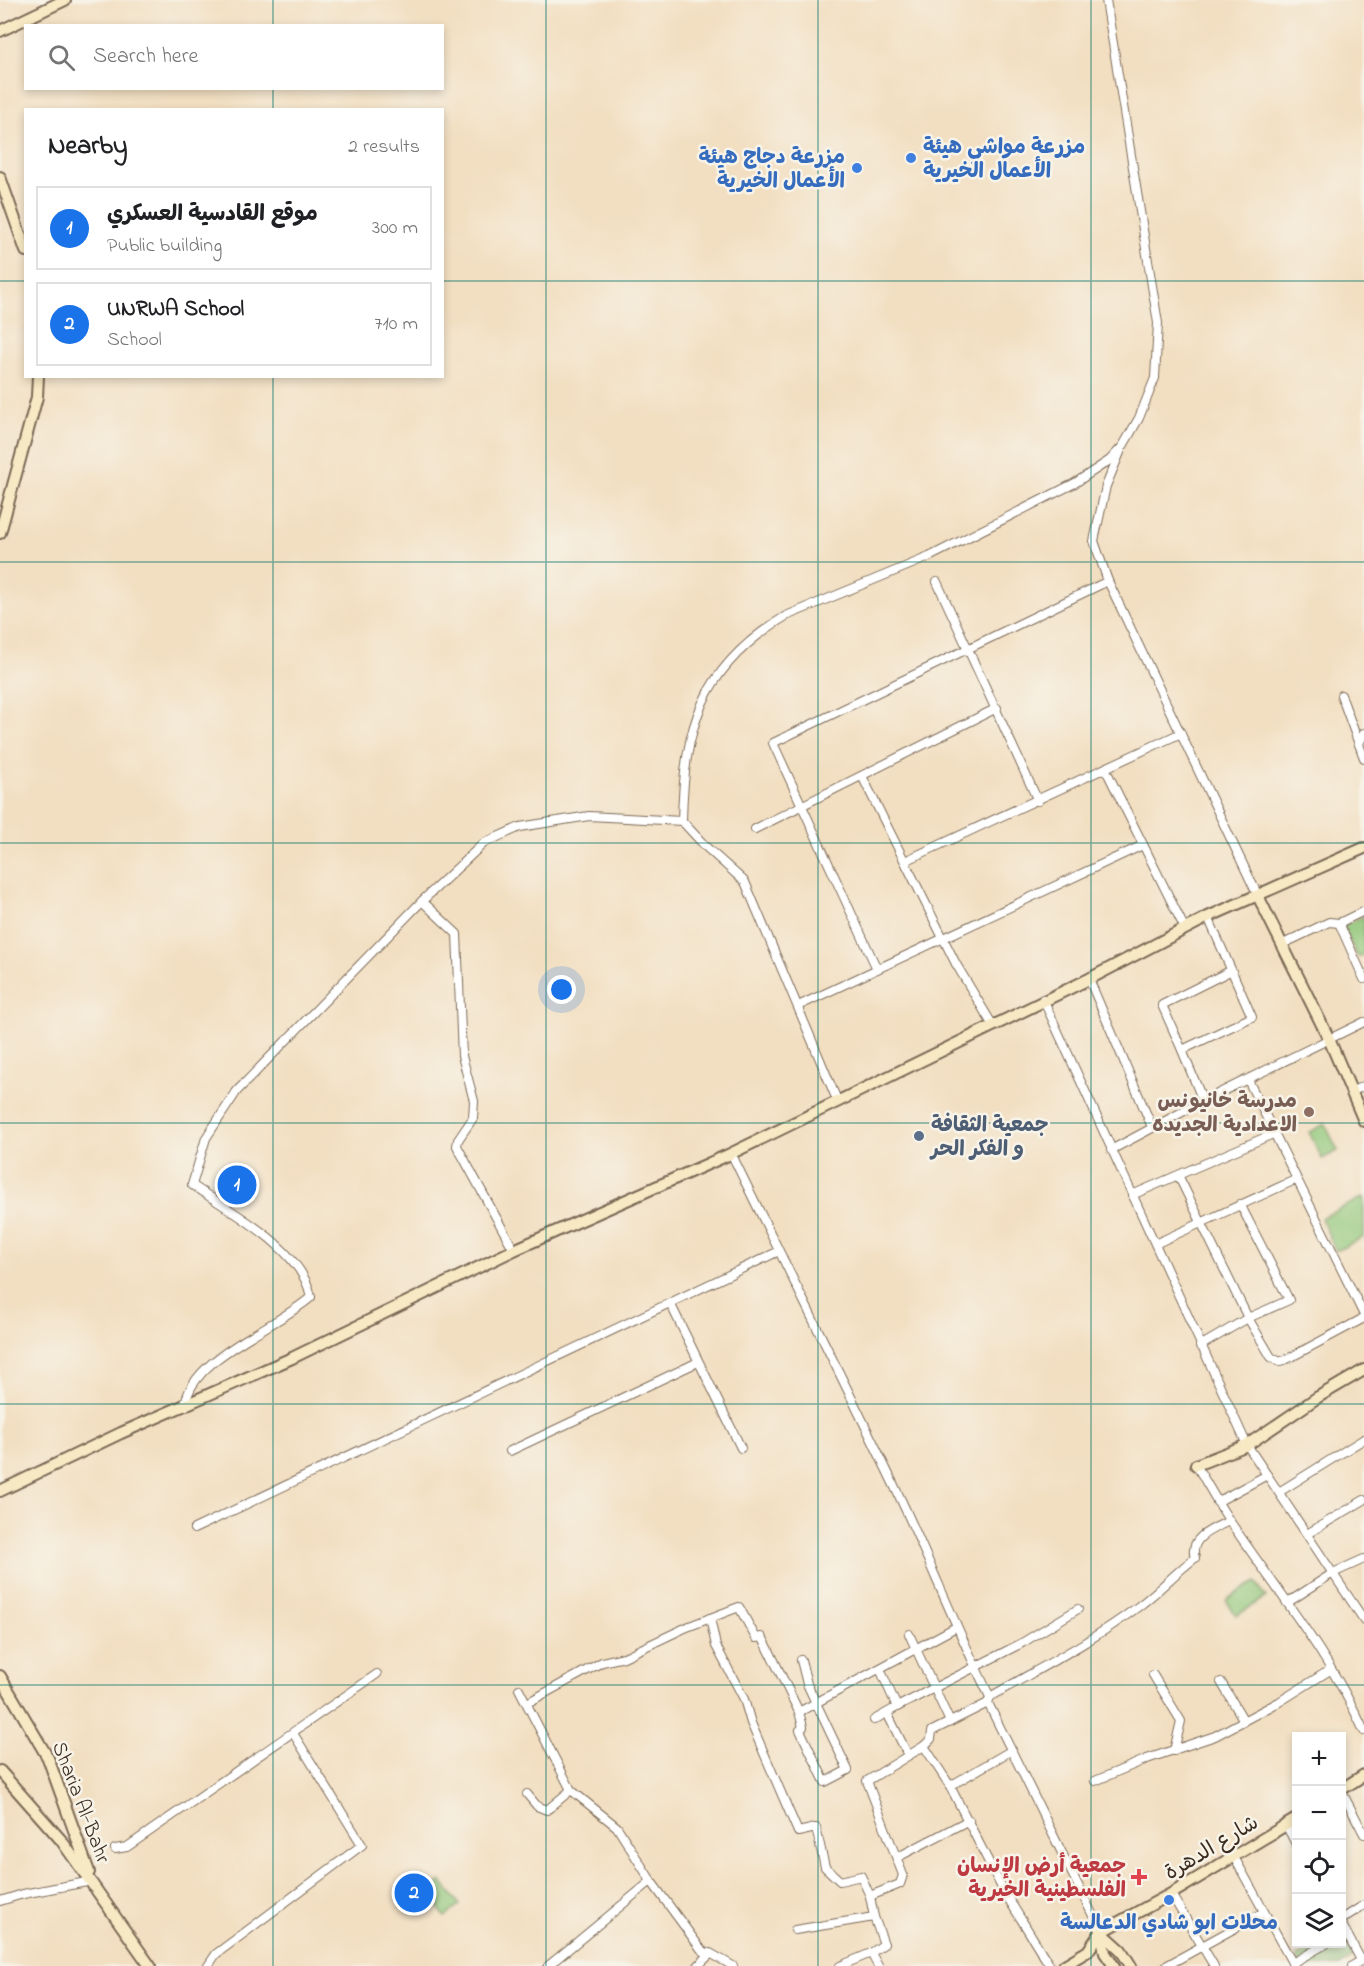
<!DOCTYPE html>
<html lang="en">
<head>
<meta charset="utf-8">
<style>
  :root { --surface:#fff; --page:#f2f2f2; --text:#202124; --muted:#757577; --line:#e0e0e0; --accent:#1a73e8 }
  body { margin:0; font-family:"Indie Flower","Playpen Sans Arabic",sans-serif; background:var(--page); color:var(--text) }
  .controls { position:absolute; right:18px; bottom:18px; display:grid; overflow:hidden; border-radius:0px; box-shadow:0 3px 9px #0003 }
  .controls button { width:54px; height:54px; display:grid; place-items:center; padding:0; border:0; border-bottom:2px solid var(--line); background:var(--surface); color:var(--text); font:30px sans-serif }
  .you { position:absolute; left:562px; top:990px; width:21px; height:21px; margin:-15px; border:4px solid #fff; border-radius:50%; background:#1a73e8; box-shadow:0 0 0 9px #1a73e833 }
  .badge { display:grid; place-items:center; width:39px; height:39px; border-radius:50%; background:var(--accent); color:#fff; font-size:20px; font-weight:700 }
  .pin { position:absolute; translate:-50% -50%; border:3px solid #fff; box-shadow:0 2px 6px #0006 }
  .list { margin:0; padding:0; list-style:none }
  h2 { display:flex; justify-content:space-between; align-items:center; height:78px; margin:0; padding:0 24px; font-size:26px }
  h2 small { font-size:20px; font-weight:400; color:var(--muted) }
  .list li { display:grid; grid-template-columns:39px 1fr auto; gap:18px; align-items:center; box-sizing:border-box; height:84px; margin:0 12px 12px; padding:0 12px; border:2px solid var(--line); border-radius:0px }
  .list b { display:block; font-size:22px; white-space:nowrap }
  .list p { margin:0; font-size:20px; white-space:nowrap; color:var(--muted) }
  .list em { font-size:20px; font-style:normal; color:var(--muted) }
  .icon { flex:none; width:33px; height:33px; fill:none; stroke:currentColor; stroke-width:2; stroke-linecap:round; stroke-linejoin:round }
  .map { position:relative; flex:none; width:1364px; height:1966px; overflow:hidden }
  .search { position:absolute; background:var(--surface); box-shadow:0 3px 9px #0003; left:24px; top:24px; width:420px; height:66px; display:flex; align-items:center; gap:15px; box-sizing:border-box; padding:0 21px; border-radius:0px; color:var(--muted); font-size:22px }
  .panel { position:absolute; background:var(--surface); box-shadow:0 3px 9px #0003; left:24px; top:108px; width:420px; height:270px; border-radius:0px }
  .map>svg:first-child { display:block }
</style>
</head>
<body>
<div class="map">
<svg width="1364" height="1966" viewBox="0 0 1364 1966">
  <rect width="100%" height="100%" fill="#f7f3e8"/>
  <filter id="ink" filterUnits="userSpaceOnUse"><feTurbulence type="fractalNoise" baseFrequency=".0167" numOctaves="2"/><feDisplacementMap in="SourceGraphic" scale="12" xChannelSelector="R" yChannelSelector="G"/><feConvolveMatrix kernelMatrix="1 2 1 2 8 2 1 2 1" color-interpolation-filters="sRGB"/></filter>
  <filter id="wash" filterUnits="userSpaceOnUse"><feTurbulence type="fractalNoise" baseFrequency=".008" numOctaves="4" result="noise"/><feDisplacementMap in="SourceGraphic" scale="24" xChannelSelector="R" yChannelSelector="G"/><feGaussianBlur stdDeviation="1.35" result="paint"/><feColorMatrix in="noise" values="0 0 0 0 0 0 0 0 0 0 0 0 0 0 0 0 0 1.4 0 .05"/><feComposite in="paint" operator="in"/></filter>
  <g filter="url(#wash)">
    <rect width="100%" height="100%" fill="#f2dec0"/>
    <g fill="#90c678" stroke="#66784b" stroke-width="1.5">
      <path d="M1364 916V954L1358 957 1342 926Z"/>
      <path d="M1325 1124 1338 1151 1322 1159 1309 1132Z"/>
      <path d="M1364 1197V1237L1336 1251 1321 1218Z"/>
      <path d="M1256 1582 1266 1597 1236 1616 1226 1600Z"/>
      <path d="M441 1881 460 1905 445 1917 438 1907 440 1906 426 1892Z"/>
      <path d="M1342 1938 1354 1957 1340 1966H1301L1297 1958 1321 1944H1342Z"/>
    </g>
  </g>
  <g filter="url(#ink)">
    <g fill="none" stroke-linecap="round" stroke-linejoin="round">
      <g stroke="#7b6957" stroke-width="10">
        <g id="street">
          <path d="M1121 450 1106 486 1094 541 1108 581 1258 896"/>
          <path d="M937 582 1038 801"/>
          <path d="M1341 695 1364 758"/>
          <path d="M1359 744 1364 733"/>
          <path d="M1106 770 1185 929"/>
          <path d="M862 776 956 964 992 1024"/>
          <path d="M755 829 997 708"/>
          <path d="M905 861 1181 733"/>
          <path d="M422 901 457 934 462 1056 474 1101 473 1118 458 1140 457 1146 514 1250"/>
          <path d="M1364 911 1339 923 1364 979"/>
          <path d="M1283 944 1329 922 1339 923"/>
          <path d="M877 969 773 743 1108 581"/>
          <path d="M1089 979 1152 1127"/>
          <path d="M1043 999 1247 1445 1364 1620"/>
          <path d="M798 1006 1143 845"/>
          <path d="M1182 1050 1162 1005 1230 971"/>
          <path d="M1248 1080 1364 1315"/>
          <path d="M1350 1092 1364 1086"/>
          <path d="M837 1100 745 882 706 847 682 821C684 727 701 667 786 616L929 557 1075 483 1110 460 1123 446 1139 418 1155 378 1158 323 1106 0"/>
          <path d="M1203 1101 1182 1050 1252 1017 1208 917"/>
          <path d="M1111 1150 1203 1101 1364 1022"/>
          <path d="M731 1153C788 1270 846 1385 902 1502 932 1566 958 1633 990 1697L988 1703 1101 1932"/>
          <path d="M1179 1177 1248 1318 1271 1357 1280 1362 1293 1356 1364 1318"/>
          <path d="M1132 1195 1273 1134"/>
          <path d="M1157 1243 1295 1180"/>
          <path d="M670 1303 741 1448"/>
          <path d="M1200 1346 1248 1318 1289 1300 1240 1204"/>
          <path d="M185 1407C189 1357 277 1328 311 1297 302 1248 231 1212 192 1185L206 1138 237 1091 422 901 484 843 520 827 589 816 682 821"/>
          <path d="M510 1451 698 1362"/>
          <path d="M1196 1465C1207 1483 1217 1502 1229 1520 1275 1588 1330 1655 1364 1731"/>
          <path d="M1279 1492 1364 1439"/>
          <path d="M1217 1502 1267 1475"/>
          <path d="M194 1529 775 1253"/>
          <path d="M1307 1534 1364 1500"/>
          <path d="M1287 1603 1333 1573 1364 1559"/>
          <path d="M710 1618 716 1646 744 1699 751 1723 798 1832 816 1828 825 1867 840 1881 861 1876 870 1896"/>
          <path d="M909 1634 950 1722"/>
          <path d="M1153 1675 1181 1721 1174 1751"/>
          <path d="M1221 1682 1244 1721"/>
          <path d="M519 1689 571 1790"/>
          <path d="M990 1697C1040 1668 1093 1641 1139 1606 1159 1591 1175 1573 1195 1558 1188 1537 1215 1528 1229 1521"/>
          <path d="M527 1703 602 1662 624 1657 687 1627 739 1607 756 1638 762 1637 767 1646 799 1712 803 1727 800 1730 825 1782 848 1770 807 1684 801 1660"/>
          <path d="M897 1707 1022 1643 1078 1609"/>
          <path d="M799 1712 956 1627"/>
          <path d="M887 1713 908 1755"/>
          <path d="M874 1720 897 1707 880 1669"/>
          <path d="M924 1746 950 1786 1003 1890 1050 1966"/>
          <path d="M1095 1781 1147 1759 1215 1736 1279 1702 1330 1670"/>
          <path d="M950 1786 1012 1750"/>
          <path d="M1342 1792 1364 1834"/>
          <path d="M527 1794 537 1806 547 1810 571 1790 617 1827 651 1881 701 1949 709 1955 710 1953 733 1966"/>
          <path d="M1286 1825 1296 1844"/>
          <path d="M115 1849 127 1847 377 1674"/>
          <path d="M898 1857 969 1820"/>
          <path d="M1234 1857 1294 1966"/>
          <path d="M1171 1894 1214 1966"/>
          <path d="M0 1901 23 1894 92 1881"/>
          <path d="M1342 1919 1364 1905"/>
          <path d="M1342 1925 1361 1960"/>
          <path d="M795 1930 874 1917"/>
          <path d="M1292 1963 1326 1944"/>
          <path d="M208 1966 216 1954 362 1845 293 1733"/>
          <path d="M548 1966 651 1881"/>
          <path d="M698 1966 709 1955"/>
          <path d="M840 1966 871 1953"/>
          <path d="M878 1966 871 1953 884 1944 874 1917 870 1896 900 1884 903 1875 867 1781 924 1746 931 1739 932 1731 988 1703"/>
          <path d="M1166 1966 1264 1912"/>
          <path d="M1352 1966 1364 1959"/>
        </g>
      </g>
      <g stroke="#7b6957" stroke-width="14">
        <g id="secondary">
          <path d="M0 31 65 0"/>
          <path d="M0 177 26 251"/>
          <path d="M0 533 37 397 38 376"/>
          <path d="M1258 896 1329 1039 1364 1121"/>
          <path d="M1196 1465 1247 1445 1318 1397 1364 1370"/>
          <path d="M0 1491 121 1433 292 1358 514 1250 728 1155 1089 979 1208 917 1364 848"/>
          <path d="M0 1676 48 1758 89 1872"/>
          <path d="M0 1771 61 1840 150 1966"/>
          <path d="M1342 1789 1364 1775"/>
          <path d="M1101 1932 1121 1950 1131 1966"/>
          <path d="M1101 1932 1105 1953 1114 1966"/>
          <path d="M1063 1966 1088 1951 1101 1932 1171 1894 1296 1819"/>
        </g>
      </g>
      <use href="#street" stroke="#fff" stroke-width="8"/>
      <use href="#secondary" stroke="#f7e9c3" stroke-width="10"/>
    </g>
  </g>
  <path fill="none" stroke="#0f766e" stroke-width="1.5" stroke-opacity="0.55" d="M273 0V26M546 0V1966M818 0V1966M1091 0V1966M273 88V110M0 281H26M442 281H1364M273 376V1966M0 562H1364M0 843H1364M0 1123H1364M0 1404H1364M0 1685H1364"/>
  <g fill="#3f7fe0" stroke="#f7f3e8" stroke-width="2">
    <circle cx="911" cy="158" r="6"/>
    <circle cx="857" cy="168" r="6"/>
    <circle cx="1169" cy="1900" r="6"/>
  </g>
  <circle fill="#8d6e63" stroke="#f7f3e8" stroke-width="2" cx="1309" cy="1112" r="6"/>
  <circle fill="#5c6f8a" stroke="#f7f3e8" stroke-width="2" cx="919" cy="1136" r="6"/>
  <path fill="#e0444e" stroke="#f7f3e8" stroke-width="2" d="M1136 1868h6v6h6v6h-6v6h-6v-6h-6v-6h6z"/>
  <g text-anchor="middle" stroke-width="5" stroke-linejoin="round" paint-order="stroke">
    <g font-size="21" font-weight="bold" fill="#366cbe" stroke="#f7f3e8" text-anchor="start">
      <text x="923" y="153">مزرعة مواشي هيئة<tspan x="923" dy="24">الأعمال الخيرية</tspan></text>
      <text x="845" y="163" text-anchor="end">مزرعة دجاج هيئة<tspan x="845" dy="24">الأعمال الخيرية</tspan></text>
      <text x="1169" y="1929" text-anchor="middle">محلات ابو شادي الدعالسة</text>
    </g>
    <g font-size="21" font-weight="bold" fill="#785e54" stroke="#f7f3e8" text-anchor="end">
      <text x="1297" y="1107">مدرسة خانيونس<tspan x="1297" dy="24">الاعدادية الجديده</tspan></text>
    </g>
    <g font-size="21" font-weight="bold" fill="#4e5e75" stroke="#f7f3e8" text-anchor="start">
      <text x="931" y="1131">جمعية الثقافة<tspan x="931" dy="24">و الفكر الحر</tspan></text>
    </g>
    <g font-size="21" fill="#3b2a1e" stroke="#f7f3e8">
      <text transform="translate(82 1802) rotate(69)" y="7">Sharia Al-Bahr</text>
      <text transform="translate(1211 1847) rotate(-31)" y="7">شارع الدهرة</text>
    </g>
    <g font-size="21" font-weight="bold" fill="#be3a42" stroke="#f7f3e8" text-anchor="end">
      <text x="1126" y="1872">جمعية أرض الإنسان<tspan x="1126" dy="24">الفلسطينية الخيرية</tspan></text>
    </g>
  </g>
</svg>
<div class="controls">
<button>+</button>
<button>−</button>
<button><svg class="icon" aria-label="locate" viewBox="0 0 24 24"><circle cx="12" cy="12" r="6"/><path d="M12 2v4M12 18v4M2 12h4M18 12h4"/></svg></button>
<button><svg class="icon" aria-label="layers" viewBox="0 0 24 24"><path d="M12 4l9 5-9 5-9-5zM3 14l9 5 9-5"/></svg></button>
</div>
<div class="you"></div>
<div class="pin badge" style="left:237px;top:1185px">1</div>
<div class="pin badge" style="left:414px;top:1893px">2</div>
<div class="search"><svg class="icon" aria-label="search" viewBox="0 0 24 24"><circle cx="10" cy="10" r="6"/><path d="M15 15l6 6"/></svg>Search here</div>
<section class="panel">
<h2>Nearby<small>2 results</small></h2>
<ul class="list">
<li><span class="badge">1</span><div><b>موقع القادسية العسكري</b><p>Public building</p></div><em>300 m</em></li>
<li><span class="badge">2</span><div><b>UNRWA School</b><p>School</p></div><em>710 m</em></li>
</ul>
</section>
</div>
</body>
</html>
